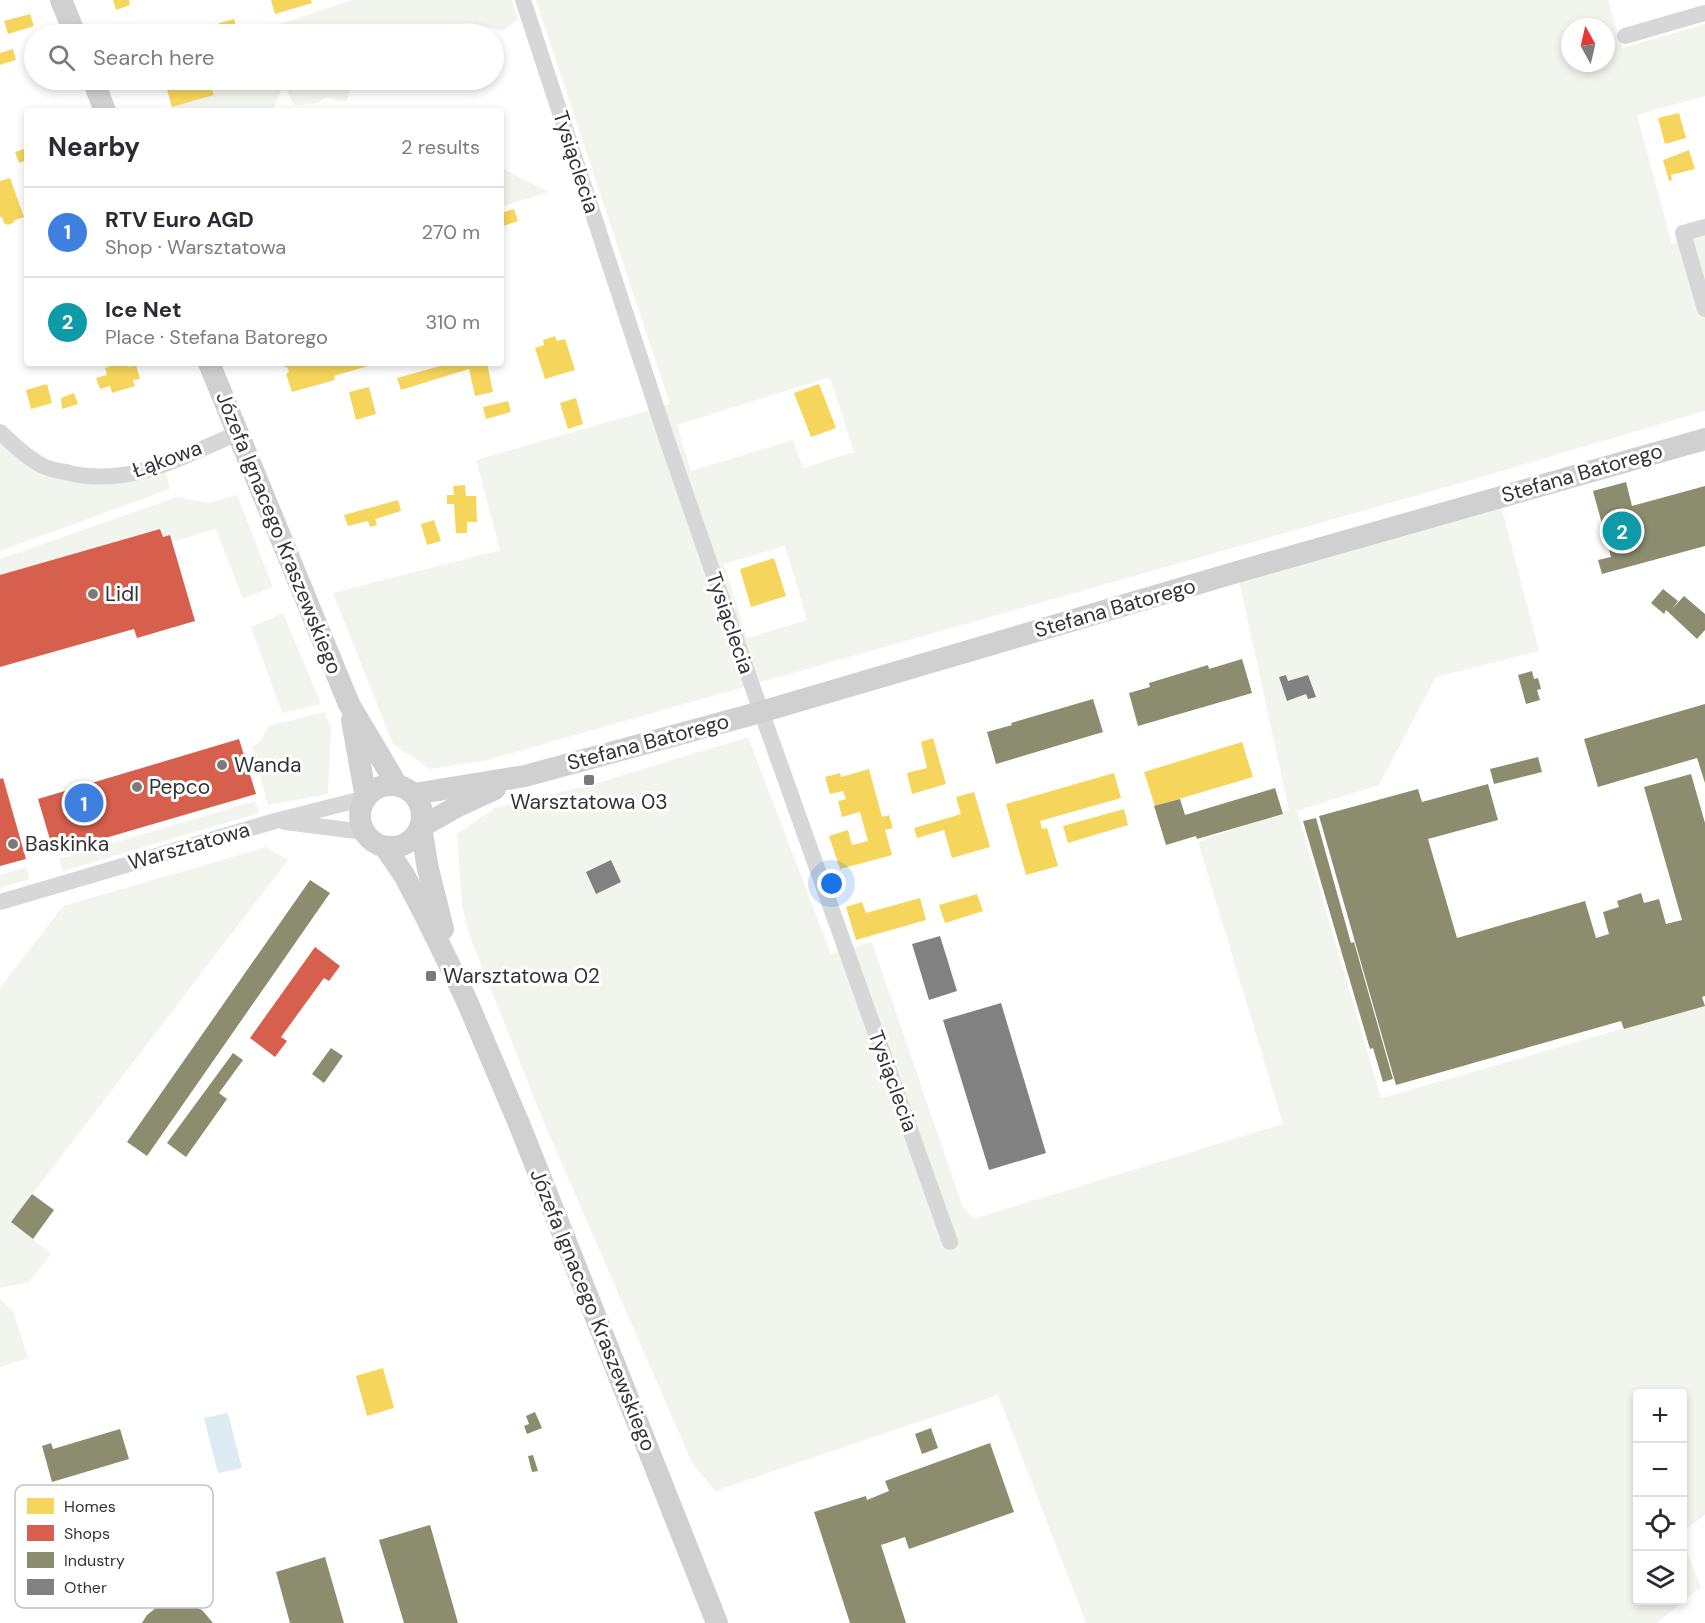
<!DOCTYPE html>
<html lang="en">
<head>
<meta charset="utf-8">
<style>
  :root { --surface:#fff; --page:#f2f2f3; --text:#2b2b33; --muted:#7c7c81; --line:#e1e1e2; --accent:#db2777 }
  body { margin:0; font-family:"DM Sans",sans-serif; background:var(--page); color:var(--text) }
  .controls { position:absolute; right:18px; bottom:18px; display:grid; overflow:hidden; border-radius:6px; box-shadow:0 3px 9px #0003 }
  .controls button { width:54px; height:54px; display:grid; place-items:center; padding:0; border:0; border-bottom:2px solid var(--line); background:var(--surface); color:var(--text); font:30px sans-serif }
  .compass { position:absolute; left:1561px; top:18px; width:54px; height:54px; border-radius:50%; background:var(--surface); box-shadow:0 3px 9px #0003; rotate:352deg }
  .you { position:absolute; left:832px; top:884px; width:21px; height:21px; margin:-15px; border:4px solid #fff; border-radius:50%; background:#1a73e8; box-shadow:0 0 0 9px #1a73e833 }
  .badge { display:grid; place-items:center; width:39px; height:39px; border-radius:50%; background:var(--accent); color:#fff; font-size:20px; font-weight:700 }
  .pin { position:absolute; translate:-50% -50%; border:3px solid #fff; box-shadow:0 2px 6px #0006 }
  .list { margin:0; padding:0; list-style:none }
  h2 { display:flex; justify-content:space-between; align-items:center; height:78px; margin:0; padding:0 24px; font-size:26px }
  h2 small { font-size:20px; font-weight:400; color:var(--muted) }
  .list li { display:grid; grid-template-columns:39px 1fr auto; gap:18px; align-items:center; box-sizing:border-box; height:90px; padding:0 24px; border-top:2px solid var(--line) }
  .list b { display:block; font-size:22px; white-space:nowrap }
  .list p { margin:0; font-size:20px; white-space:nowrap; color:var(--muted) }
  .list em { font-size:20px; font-style:normal; color:var(--muted) }
  .icon { flex:none; width:33px; height:33px; fill:none; stroke:currentColor; stroke-width:2; stroke-linecap:round; stroke-linejoin:round }
  .map { position:relative; flex:none; width:1705px; height:1623px; overflow:hidden }
  .search { position:absolute; background:var(--surface); box-shadow:0 3px 9px #0003; left:24px; top:24px; width:480px; height:66px; display:flex; align-items:center; gap:15px; box-sizing:border-box; padding:0 21px; border-radius:33px; color:var(--muted); font-size:22px }
  .panel { position:absolute; background:var(--surface); box-shadow:0 3px 9px #0003; left:24px; top:108px; width:480px; height:258px; border-radius:6px }
  .map>svg:first-child { display:block }
</style>
</head>
<body>
<div class="map">
<svg width="1705" height="1623" viewBox="0 0 1705 1623">
  <rect width="100%" height="100%" fill="#fff"/>
  <g fill="#f1f5ed" fill-rule="evenodd">
    <path d="M352 0H512L518 20 502 31 472 23 395 29 345 27 340 34H259L266 29Z"/>
    <path d="M536 0H1608L1622 48 1705 24V96L1637 115 1672 244 1705 234V411L1471 480 484 761 430 769 393 744 333 593 500 550 476 460 670 404ZM1570 27H1606V63H1570ZM830 377 854 452 803 468 793 440 691 471 677 425ZM785 546 807 620 747 638 724 564Z"/>
    <path d="M218 80H330L350 90 346 102 326 97 318 103 294 105 284 84 272 111H161L214 95Z"/>
    <path d="M501 168 549 192 501 207Z"/>
    <path d="M0 432 15 446 79 476 164 464 170 489 0 551Z"/>
    <path d="M237 495 273 587 243 599 216 529 172 542 170 535 163 537 160 529 0 575V559L177 497 209 503Z"/>
    <path d="M1499 497 1539 651 1436 677 1379 785 1297 811 1381 1098 1705 1005V1515L1683 1531 1682 1394H1638V1600H1682L1683 1543 1701 1587 1657 1623H1086L998 1395 715 1491 692 1463 542 1118 469 934 462 905 457 834 495 808 594 784 748 737 831 954 872 942 962 1205 973 1219 1283 1124 1198 842 1289 810 1237 572Z"/>
    <path d="M283 613 321 704 282 713 251 627Z"/>
    <path d="M324 712 331 727 328 794 268 805 252 747 260 742 269 726Z"/>
    <path d="M255 801 259 813 63 871 59 859Z"/>
    <path d="M266 847 288 860 11 1222 51 1254 29 1282 0 1288V988L63 906Z"/>
    <path d="M26 867 30 879 0 888V875Z"/>
    <path d="M0 1299 13 1311 28 1358 0 1367Z"/>
  </g>
  <path fill="#ddebf3" d="M228 1413 242 1468 218 1473 204 1418Z"/>
  <g fill="#f6d55c">
    <path d="M113 0H129L130 5 116 10Z"/>
    <path d="M271 0H311L312 3 275 14Z"/>
    <path d="M30 14 34 26 8 34 4 21Z"/>
    <path d="M234 19 236 26 245 24 248 34H217L216 31 221 30 219 23Z"/>
    <path d="M13 49 16 60 0 65V53Z"/>
    <path d="M178 80H210L214 95 172 107 165 83Z"/>
    <path d="M1679 113 1686 138 1665 144 1658 118Z"/>
    <path d="M27 148V160L19 163 15 152Z"/>
    <path d="M1689 150 1695 169 1671 175 1672 180 1669 181 1663 160Z"/>
    <path d="M10 178 24 217 15 220 13 223 8 225 4 223 2 217H0V181Z"/>
    <path d="M514 209 518 221 501 227V213Z"/>
    <path d="M555 336 557 341 565 339 575 370 545 379 535 348 544 345 543 340Z"/>
    <path d="M120 363H128L129 367 136 365 140 379 133 380 135 386 112 393 110 386 100 389 96 378 107 375 105 368Z"/>
    <path d="M282 363H375V364L334 376 335 380 292 392 286 374 289 372 287 367H284Z"/>
    <path d="M451 363H487L493 392 475 396 469 369 401 390 397 378Z"/>
    <path d="M47 384 52 403 31 409 26 390Z"/>
    <path d="M819 384 836 428 811 437 794 393Z"/>
    <path d="M369 387 376 414 356 420 349 392Z"/>
    <path d="M74 393 78 404 62 409 61 398Z"/>
    <path d="M576 398 583 424 568 429 560 403Z"/>
    <path d="M508 401 511 412 486 419 483 407Z"/>
    <path d="M465 485 466 496H476L477 522H467V533H456L454 504H447V495H454L453 486Z"/>
    <path d="M398 500 401 511 375 519 377 525 370 527 368 521 348 526 344 515Z"/>
    <path d="M434 520 441 541 427 545 421 524Z"/>
    <path d="M774 558 786 596 751 607 740 569Z"/>
    <path d="M933 738 946 784 912 794 907 773 927 768 921 742Z"/>
    <path d="M1242 742 1253 777 1155 806 1144 772Z"/>
    <path d="M869 769 882 817 889 815 893 828 885 830 892 855 840 869 829 836 848 830 852 845 868 841 860 812 842 817 838 801 846 799 843 791 830 794 825 777 840 773 841 777Z"/>
    <path d="M1114 773 1121 798 1040 821 1042 829 1047 828 1058 866 1026 875 1006 804Z"/>
    <path d="M974 792 990 847 952 858 944 830 917 838 914 828 961 814 956 797Z"/>
    <path d="M1124 809 1128 825 1068 843 1063 826Z"/>
    <path d="M977 894 983 911 945 923 939 905Z"/>
    <path d="M920 898 926 920 856 940 846 907 862 902 866 913Z"/>
    <path d="M383 1368 394 1408 367 1416 356 1376Z"/>
  </g>
  <g fill="#d6604d">
    <path d="M160 529 163 537 170 535 195 621 137 638 134 629 0 667V575Z"/>
    <path d="M239 739 256 794 54 853 38 799Z"/>
    <path d="M3 778 26 859 0 866V779Z"/>
    <path d="M315 947 340 966 329 981 324 978 281 1037 287 1041 275 1057 250 1038Z"/>
  </g>
  <g fill="#8c8c6e">
    <path d="M1626 482 1632 506 1705 486V546L1602 574 1598 560 1611 557 1593 491Z"/>
    <path d="M1663 589 1678 601 1672 609 1684 596 1705 614V630L1697 639 1666 610 1664 614 1651 603Z"/>
    <path d="M1242 659 1252 693 1138 726 1129 693 1150 687 1149 683 1208 665 1209 669Z"/>
    <path d="M1532 671 1534 679 1538 678 1541 689 1537 690 1540 700 1526 704 1518 675Z"/>
    <path d="M1093 699 1103 732 996 764 987 732 1012 725 1011 723Z"/>
    <path d="M1705 704V783L1697 758 1598 787 1584 739Z"/>
    <path d="M1538 757 1542 772 1494 784 1490 769Z"/>
    <path d="M1691 774 1705 823V996L1702 997 1705 1006 1624 1029 1621 1021 1396 1085 1319 816 1418 789 1422 802 1488 784 1498 820 1428 839 1457 938 1585 901 1596 938 1609 934 1603 912 1619 907 1617 901 1641 893 1644 903 1659 899 1666 924 1682 920 1644 787Z"/>
    <path d="M1275 788 1283 814 1197 839 1196 836 1166 845 1154 806 1180 799 1185 815Z"/>
    <path d="M1316 818 1351 943 1354 942 1393 1079 1383 1082 1373 1048 1370 1049 1303 821Z"/>
    <path d="M310 880 330 893 147 1156 127 1142Z"/>
    <path d="M331 1048 343 1056 324 1083 312 1074Z"/>
    <path d="M233 1053 243 1060 219 1093 227 1099 186 1157 167 1143Z"/>
    <path d="M32 1194 54 1210 33 1239 11 1222Z"/>
    <path d="M535 1412 542 1428 527 1434 524 1426 529 1424 526 1416Z"/>
    <path d="M931 1428 938 1448 922 1454 915 1434Z"/>
    <path d="M120 1429 129 1459 52 1482 42 1446 51 1443 53 1449Z"/>
    <path d="M990 1443 1014 1512 909 1549 905 1537 881 1545 906 1623H850L814 1512 866 1496 867 1500 889 1491 885 1481Z"/>
    <path d="M533 1455 538 1471 532 1472 528 1456Z"/>
    <path d="M430 1525 458 1623H404L379 1540Z"/>
    <path d="M325 1557 344 1623H290L276 1572Z"/>
    <path d="M183 1602 202 1610 213 1623H142L147 1615 157 1607 170 1603Z"/>
  </g>
  <g fill="#818181">
    <path d="M1286 675 1288 681 1308 675 1316 697 1308 699 1306 694 1287 701 1279 677Z"/>
    <path d="M611 860 621 882 596 894 586 872Z"/>
    <path d="M940 936 957 991 929 1000 912 944Z"/>
    <path d="M1001 1003 1046 1153 989 1170 943 1020Z"/>
  </g>
  <g fill="none" stroke-linecap="round" stroke-linejoin="round">
    <g stroke="#d7d7d7" stroke-width="16">
      <path d="M523 0 667 440 755 694 950 1242"/>
      <path d="M1625 36 1705 13"/>
      <path d="M1705 227 1683 233 1705 309"/>
      <path d="M0 432C13 444 27 458 43 466 50 469 59 471 66 472 126 489 184 456 238 433"/>
      <path d="M285 822 364 832"/>
      <path d="M0 902 275 821 366 798"/>
    </g>
    <g stroke="#d0d0d0" stroke-width="22">
      <path d="M61 0 75 34"/>
      <path d="M93 80 105 111"/>
      <path d="M209 363 349 704 397 785"/>
      <path d="M352 720 366 798"/>
      <circle cx="391" cy="816" r="31"/>
      <path d="M414 794 525 776 761 712 1237 572 1705 439"/>
      <path d="M421 827 428 869 443 929"/>
      <path d="M421 827 458 806 495 789"/>
      <path d="M385 847 404 875 426 917 466 999 520 1126 717 1623"/>
    </g>
  </g>
  <g fill="#7a7a7a" stroke="#fff" stroke-width="2">
    <circle cx="93" cy="594" r="6"/>
    <circle cx="222" cy="765" r="6"/>
    <rect x="583" y="774" width="12" height="12" rx="3"/>
    <circle cx="137" cy="787" r="6"/>
    <circle cx="13" cy="844" r="6"/>
    <rect x="425" y="970" width="12" height="12" rx="3"/>
  </g>
  <g text-anchor="middle" stroke-width="6" stroke-linejoin="round" paint-order="stroke">
    <g font-size="21" fill="#333" stroke="#fff">
      <text transform="translate(576 162) rotate(72)" y="7">Tysiąclecia</text>
      <text transform="translate(167 459) rotate(-20)" y="7">Łąkowa</text>
      <text transform="translate(1582 473) rotate(-16)" y="7">Stefana Batorego</text>
      <text transform="translate(279 533) rotate(68)" y="7">Józefa Ignacego Kraszewskiego</text>
      <text transform="translate(1115 608) rotate(-16)" y="7">Stefana Batorego</text>
      <text transform="translate(730 623) rotate(71)" y="7">Tysiąclecia</text>
      <text transform="translate(648 742) rotate(-15)" y="7">Stefana Batorego</text>
      <text transform="translate(189 846) rotate(-16)" y="7">Warsztatowa</text>
      <text transform="translate(893 1081) rotate(70)" y="7">Tysiąclecia</text>
      <text transform="translate(593 1310) rotate(68)" y="7">Józefa Ignacego Kraszewskiego</text>
    </g>
    <g font-size="21" fill="#333" stroke="#fff" text-anchor="start">
      <text x="105" y="601">Lidl</text>
      <text x="234" y="772">Wanda</text>
      <text x="149" y="794">Pepco</text>
      <text x="589" y="809" text-anchor="middle">Warsztatowa 03</text>
      <text x="25" y="851">Baskinka</text>
      <text x="443" y="983">Warsztatowa 02</text>
    </g>
  </g>
  <rect x="15" y="1485" width="198" height="123" rx="9" fill="#fff" stroke="#c2c2c2" stroke-width="1.5"/>
  <rect x="27" y="1498" width="27" height="16" fill="#f6d55c"/>
  <rect x="27" y="1525" width="27" height="16" fill="#d6604d"/>
  <rect x="27" y="1552" width="27" height="16" fill="#8c8c6e"/>
  <rect x="27" y="1579" width="27" height="16" fill="#818181"/>
  <g font-size="16" fill="#333">
    <text x="64" y="1512">Homes</text>
    <text x="64" y="1539">Shops</text>
    <text x="64" y="1566">Industry</text>
    <text x="64" y="1593">Other</text>
  </g>
</svg>
<div class="controls">
<button>+</button>
<button>−</button>
<button><svg class="icon" aria-label="locate" viewBox="0 0 24 24"><circle cx="12" cy="12" r="6"/><path d="M12 2v4M12 18v4M2 12h4M18 12h4"/></svg></button>
<button><svg class="icon" aria-label="layers" viewBox="0 0 24 24"><path d="M12 4l9 5-9 5-9-5zM3 14l9 5 9-5"/></svg></button>
</div>
<svg class="compass" viewBox="-18 -18 36 36"><path d="M0-13l5 13h-10z" fill="#e53935"/><path d="M0 13l5-13h-10z" fill="#7c7c81"/></svg>
<div class="you"></div>
<div class="pin badge" style="left:84px;top:803px;background:#3f7fe0">1</div>
<div class="pin badge" style="left:1622px;top:531px;background:#0f9aa8">2</div>
<div class="search"><svg class="icon" aria-label="search" viewBox="0 0 24 24"><circle cx="10" cy="10" r="6"/><path d="M15 15l6 6"/></svg>Search here</div>
<section class="panel">
<h2>Nearby<small>2 results</small></h2>
<ul class="list">
<li><span class="badge" style="background:#3f7fe0">1</span><div><b>RTV Euro AGD</b><p>Shop · Warsztatowa</p></div><em>270 m</em></li>
<li><span class="badge" style="background:#0f9aa8">2</span><div><b>Ice Net</b><p>Place · Stefana Batorego</p></div><em>310 m</em></li>
</ul>
</section>
</div>
</body>
</html>
